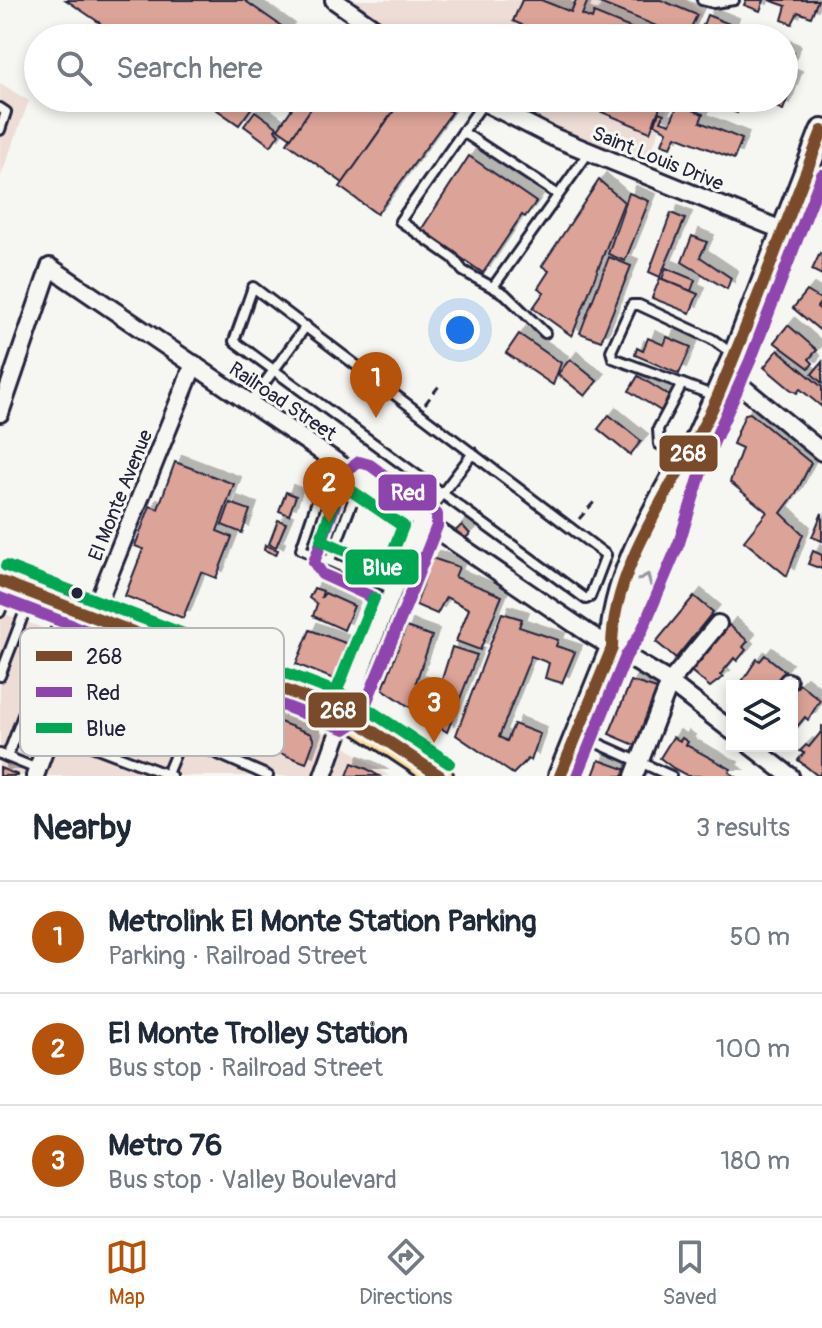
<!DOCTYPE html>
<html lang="en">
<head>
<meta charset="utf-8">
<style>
  :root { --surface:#fff; --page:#f2f2f3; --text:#1f2937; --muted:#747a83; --line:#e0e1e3; --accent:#b45309 }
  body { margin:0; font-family:Pangolin,sans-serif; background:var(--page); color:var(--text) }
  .controls { position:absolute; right:24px; bottom:24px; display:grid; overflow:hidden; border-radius:0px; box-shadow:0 4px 12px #0003 }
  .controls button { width:72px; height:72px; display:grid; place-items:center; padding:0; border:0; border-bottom:2px solid var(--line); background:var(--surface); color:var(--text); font:40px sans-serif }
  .you { position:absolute; left:460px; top:330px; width:28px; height:28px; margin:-20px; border:6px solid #fff; border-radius:50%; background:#1a73e8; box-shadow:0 0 0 12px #1a73e833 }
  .badge { display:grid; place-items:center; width:52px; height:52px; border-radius:50%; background:var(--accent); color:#fff; font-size:26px; font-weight:700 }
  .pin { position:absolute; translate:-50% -66px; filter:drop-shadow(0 2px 4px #0008) }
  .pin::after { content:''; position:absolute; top:42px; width:28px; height:24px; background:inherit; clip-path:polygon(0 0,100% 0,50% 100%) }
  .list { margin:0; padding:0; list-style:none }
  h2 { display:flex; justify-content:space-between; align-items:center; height:104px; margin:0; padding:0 32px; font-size:34px }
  h2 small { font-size:26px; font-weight:400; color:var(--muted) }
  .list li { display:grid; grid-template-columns:52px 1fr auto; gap:24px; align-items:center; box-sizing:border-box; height:112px; padding:0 32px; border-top:2px solid var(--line) }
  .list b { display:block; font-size:30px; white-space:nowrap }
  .list p { margin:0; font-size:26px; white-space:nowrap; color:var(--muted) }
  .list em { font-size:26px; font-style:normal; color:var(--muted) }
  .icon { flex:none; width:44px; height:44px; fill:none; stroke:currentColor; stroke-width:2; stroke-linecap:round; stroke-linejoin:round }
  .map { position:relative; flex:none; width:822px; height:776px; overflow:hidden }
  .search { position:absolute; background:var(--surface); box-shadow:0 4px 12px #0003; left:24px; right:24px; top:24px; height:88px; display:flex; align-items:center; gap:20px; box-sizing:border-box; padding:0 28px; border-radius:44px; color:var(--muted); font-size:30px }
  .sheet { height:440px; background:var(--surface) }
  nav { display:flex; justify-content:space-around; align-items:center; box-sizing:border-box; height:112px; border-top:2px solid var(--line); background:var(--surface); font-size:22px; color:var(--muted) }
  nav a { display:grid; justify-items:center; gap:4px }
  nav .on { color:var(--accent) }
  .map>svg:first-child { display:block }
</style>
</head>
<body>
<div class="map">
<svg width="822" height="776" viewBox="0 0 822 776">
  <defs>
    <filter id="shadow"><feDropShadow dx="7" dy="-7" stdDeviation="0" flood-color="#0004"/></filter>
  </defs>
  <rect width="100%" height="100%" fill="#f6f6f2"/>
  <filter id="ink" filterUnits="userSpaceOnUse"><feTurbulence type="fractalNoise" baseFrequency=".0125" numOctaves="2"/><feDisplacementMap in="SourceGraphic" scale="16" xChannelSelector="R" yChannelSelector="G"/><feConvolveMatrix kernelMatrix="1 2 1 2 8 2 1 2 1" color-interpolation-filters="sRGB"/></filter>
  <g filter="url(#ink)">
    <g fill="#eeddd7">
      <path d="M334 0H686L702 13 693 38H388Z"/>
      <path d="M0 83 29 101 0 178Z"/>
      <path d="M476 98H671L643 174Z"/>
      <path d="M0 612 61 635 93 658 102 654 310 723 389 776H0Z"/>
    </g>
    <g fill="#dca398" stroke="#22223b" stroke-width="2" filter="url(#shadow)">
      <path d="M66 0H244L287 30 281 38H113L97 27 100 23Z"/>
      <path d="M522 0H541L571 12 576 0H588L582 15 592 19 594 13 655 38H508L509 35 517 38 522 25 513 21Z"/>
      <path d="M592 0H661L697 15 686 38Z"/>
      <path d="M746 0H764L760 11 744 5Z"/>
      <path d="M769 0H818L811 17 798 12 792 24 782 20 786 6Z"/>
      <path d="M707 15 732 25 730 30 750 38H698Z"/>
      <path d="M784 48 794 53 785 74 795 78 783 110 754 98H784Z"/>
      <path d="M200 98H248L255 103 239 125Z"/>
      <path d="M318 98 401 100 343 183 287 143Z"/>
      <path d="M318 98 291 138 278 129 299 98Z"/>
      <path d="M403 98H426L452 112 377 214 340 187Z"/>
      <path d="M568 98H638L660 107 650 132Z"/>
      <path d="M700 98H743L737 113Z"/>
      <path d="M678 104 703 114 700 122 742 139 734 159 676 136 671 147 662 144 667 131 655 124 659 112 664 114 661 121 670 124Z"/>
      <path d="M255 111 277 127 275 130 279 134 271 146 244 126Z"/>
      <path d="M469 156 536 202 525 217 522 215 483 273 421 230Z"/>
      <path d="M599 180 624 202 572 336 533 308 544 292 538 288 549 271 542 266Z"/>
      <path d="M629 193 649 201 625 261 608 254Z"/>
      <path d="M671 213 685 219 660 277 649 272Z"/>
      <path d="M692 236 707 242 700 257 731 278 727 289 682 262Z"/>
      <path d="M820 253 822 255V275L812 270Z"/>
      <path d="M609 257 631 266 601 341 580 333Z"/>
      <path d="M666 268 695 280 691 291 662 279Z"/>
      <path d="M660 278 698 294 690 313 652 298Z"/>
      <path d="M807 291 822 300 817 307 822 311V332L793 308Z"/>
      <path d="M788 325 817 350 809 359 813 363 809 368 774 342Z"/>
      <path d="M519 334 561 363 553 385 506 353Z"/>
      <path d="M667 337 691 347 679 374 635 355 637 348 643 351 648 338 664 345Z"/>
      <path d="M778 350 822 387V407L800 389 797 393 790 389 764 367Z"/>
      <path d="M570 359 597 381 585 396 558 374Z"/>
      <path d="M822 362V383L812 374Z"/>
      <path d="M638 376 670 396 661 411 629 391Z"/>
      <path d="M750 413 811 463 796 493 781 513 803 534 787 576 744 541 767 512 730 482 742 448 733 444 745 414Z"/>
      <path d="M609 415 641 441 630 455 598 429Z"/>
      <path d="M175 462 234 484 217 531 232 537 216 578 201 572 183 618 125 596 143 549 135 546 150 506 158 509Z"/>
      <path d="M286 492 296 496 289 515 279 511Z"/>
      <path d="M230 503 250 510 242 533 222 525Z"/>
      <path d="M822 513V541L812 537Z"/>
      <path d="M278 520 286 523 276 547 269 544Z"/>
      <path d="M462 525 470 534 461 542 453 533Z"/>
      <path d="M265 545 278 550 276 555 264 550Z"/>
      <path d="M813 551 822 555V569L808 564Z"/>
      <path d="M432 558 459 567 455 577 502 596 480 650 456 641 469 609 446 597 437 614 416 605Z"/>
      <path d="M314 588 323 591 321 598 325 593 354 606 344 630 313 616 317 604 309 598Z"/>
      <path d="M694 596 713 612 676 658 656 642Z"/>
      <path d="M502 613 522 619 519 627 558 640 556 646 575 652 562 683 545 678 549 663 531 656 499 737 507 741 514 724 540 734 531 761 528 759 513 774 456 735Z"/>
      <path d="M729 625 748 641 743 647 746 650 737 661 734 658 720 675 723 677 710 687 691 671Z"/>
      <path d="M406 627 432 636 416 682 438 692 452 647 477 655 447 732 383 689Z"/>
      <path d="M310 630 354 646 344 672 331 678 296 664Z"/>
      <path d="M765 655 785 671 774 686H739L757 659 760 661Z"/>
      <path d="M631 681 660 690 637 746 609 734Z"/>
      <path d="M800 684 820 700 808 720 805 717 792 733V692Z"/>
      <path d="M223 700 311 734 314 741 306 763 213 728Z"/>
      <path d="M822 725V771L818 776 798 760 804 753 800 751 806 745 809 747 822 731Z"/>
      <path d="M673 737 680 741 682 738 688 742 686 745 731 769 729 772 735 776H688L673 768 660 758Z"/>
      <path d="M599 760 627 770 625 776H593Z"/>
      <path d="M352 763 367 769 379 776H347Z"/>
      <path d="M0 768 18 775V776H0Z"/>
    </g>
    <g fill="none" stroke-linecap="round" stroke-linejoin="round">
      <g stroke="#22223b" stroke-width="14">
        <g id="lane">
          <path d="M702 0 714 3 734 0"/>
          <path d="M484 102 400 221 453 258 463 271 505 294 545 333"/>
          <path d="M0 108 6 112 0 130"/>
          <path d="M463 132 557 194"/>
          <path d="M253 287 606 555 590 597 586 599 234 341Z"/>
          <path d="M493 287 589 152"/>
          <path d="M682 384 658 429 659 444 685 458"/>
          <path d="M715 396 613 358 611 351 632 305H639L712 339 734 355"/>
          <path d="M250 403 306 326"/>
          <path d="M331 459 301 549 395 590"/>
          <path d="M422 520 473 453"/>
          <path d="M330 560 361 479"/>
          <path d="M0 612 9 589"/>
          <path d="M0 676 31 595"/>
          <path d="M52 731 171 776"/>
          <path d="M577 734 671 776"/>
          <path d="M182 738 268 776"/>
          <path d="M85 743 106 683 111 679 196 705"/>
          <path d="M0 754 37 769"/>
          <path d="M7 757 64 608"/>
          <path d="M167 774 212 666"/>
        </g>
      </g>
      <g stroke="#22223b" stroke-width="22">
        <g id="street">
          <path d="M334 0 388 38"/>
          <path d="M476 98 553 137 784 231"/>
          <path d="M725 377 740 385 822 452"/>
          <path d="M0 413 50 267 588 633 665 679 732 731"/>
          <path d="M785 686 788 682"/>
          <path d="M751 746 790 776"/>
          <path d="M35 776 102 592 194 364"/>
          <path d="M323 776 365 659 422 520"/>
          <path d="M634 776 670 682 718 624"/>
        </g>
      </g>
      <g stroke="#22223b" stroke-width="28">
        <g id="secondary">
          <path d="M612 643C613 584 647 524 675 474"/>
          <path d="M560 776 612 648 626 627 664 537 688 460 735 355 822 131"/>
        </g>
      </g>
      <g stroke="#22223b" stroke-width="30">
        <path id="primary" d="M0 581 345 713 440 776"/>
      </g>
      <g stroke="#22223b" stroke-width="3" stroke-dasharray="8 6" stroke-linecap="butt">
        <path d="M425 404 442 382"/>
        <path d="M579 519 595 501"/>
      </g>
      <use href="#lane" stroke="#f6f6f2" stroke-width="8"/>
      <use href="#street" stroke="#f6f6f2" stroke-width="16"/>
      <use href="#secondary" stroke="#f6f6f2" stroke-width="22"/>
      <use href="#primary" stroke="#ffdd96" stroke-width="24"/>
      <g stroke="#f6f6f2" stroke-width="18">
        <g id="bus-1">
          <path d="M0 581 345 713 440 776"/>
          <path d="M560 776 612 648C612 560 683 476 717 398 754 310 787 220 822 131"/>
        </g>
      </g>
      <g stroke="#f6f6f2" stroke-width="18">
        <g id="bus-2">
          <path d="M0 598 345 729 359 720 409 598"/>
          <path d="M374 598 322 574 314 562 347 471 359 462 370 465 437 514V526L410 594"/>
          <path d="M577 776 626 656 641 633 679 543 703 466 750 361 822 175"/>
        </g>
      </g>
      <g stroke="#f6f6f2" stroke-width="18">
        <g id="bus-3">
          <path d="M340 483 403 526 386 569 321 540Z"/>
          <path d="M6 566 351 698 449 763"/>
          <path d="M330 707 374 598"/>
        </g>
      </g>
      <use href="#bus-1" stroke="#7a4b2a" stroke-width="12"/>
      <use href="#bus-2" stroke="#8e44ad" stroke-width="12"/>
      <use href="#bus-3" stroke="#00a651" stroke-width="12"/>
    </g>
    <defs><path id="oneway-chevron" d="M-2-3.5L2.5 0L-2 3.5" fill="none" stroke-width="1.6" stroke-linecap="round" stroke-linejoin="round" transform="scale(2)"/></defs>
    <use stroke="#9797a0" href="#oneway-chevron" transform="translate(646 579) rotate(-67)"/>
  </g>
  <circle fill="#22223b" stroke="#f6f6f2" stroke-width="3" cx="77" cy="593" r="7"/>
  <g text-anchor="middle" stroke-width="6" stroke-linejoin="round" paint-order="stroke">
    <g font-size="20" fill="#22223b" stroke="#f6f6f2">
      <text transform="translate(658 158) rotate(22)" y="7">Saint Louis Drive</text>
      <text transform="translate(283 401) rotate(34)" y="7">Railroad Street</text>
      <text transform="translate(120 495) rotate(-68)" y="7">El Monte Avenue</text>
    </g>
  </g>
  <rect x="20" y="628" width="264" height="128" rx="12" fill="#f6f6f2" stroke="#b6b6bb" stroke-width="2"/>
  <rect x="36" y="651" width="36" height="10" fill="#7a4b2a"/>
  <rect x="36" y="687" width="36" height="10" fill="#8e44ad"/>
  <rect x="36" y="723" width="36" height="10" fill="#00a651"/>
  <g font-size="22" fill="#22223b">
    <text x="86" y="664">268</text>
    <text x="86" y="700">Red</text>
    <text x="86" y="736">Blue</text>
  </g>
  <g stroke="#f6f6f2" stroke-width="3">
    <rect x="658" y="434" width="61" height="39" rx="8" fill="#7a4b2a"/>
    <rect x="377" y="473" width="61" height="39" rx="8" fill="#8e44ad"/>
    <rect x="344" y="548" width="76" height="38" rx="8" fill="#00a651"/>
    <rect x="307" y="691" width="61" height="38" rx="8" fill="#7a4b2a"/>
  </g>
  <g font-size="22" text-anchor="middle" font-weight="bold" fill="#fff">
    <text x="688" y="461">268</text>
    <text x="408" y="500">Red</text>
    <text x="382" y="575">Blue</text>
    <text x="338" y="718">268</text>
  </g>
</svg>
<div class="controls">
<button><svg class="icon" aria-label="layers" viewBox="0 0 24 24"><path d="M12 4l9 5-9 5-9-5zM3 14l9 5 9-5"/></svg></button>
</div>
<div class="you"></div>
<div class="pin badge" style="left:376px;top:418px">1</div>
<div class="pin badge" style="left:329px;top:523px">2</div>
<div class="pin badge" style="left:434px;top:743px">3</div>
<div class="search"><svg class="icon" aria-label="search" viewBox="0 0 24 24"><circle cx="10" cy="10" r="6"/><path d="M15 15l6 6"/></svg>Search here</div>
</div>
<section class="sheet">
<h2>Nearby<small>3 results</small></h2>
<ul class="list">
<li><span class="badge">1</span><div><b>Metrolink El Monte Station Parking</b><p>Parking · Railroad Street</p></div><em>50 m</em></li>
<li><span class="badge">2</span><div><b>El Monte Trolley Station</b><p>Bus stop · Railroad Street</p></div><em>100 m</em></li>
<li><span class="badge">3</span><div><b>Metro 76</b><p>Bus stop · Valley Boulevard</p></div><em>180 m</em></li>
</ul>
</section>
<nav>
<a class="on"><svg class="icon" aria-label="map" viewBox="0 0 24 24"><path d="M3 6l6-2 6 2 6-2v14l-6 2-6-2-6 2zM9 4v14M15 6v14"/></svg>Map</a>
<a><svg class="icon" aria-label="directions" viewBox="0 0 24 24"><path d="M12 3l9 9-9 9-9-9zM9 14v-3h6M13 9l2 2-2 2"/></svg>Directions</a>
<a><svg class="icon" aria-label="saved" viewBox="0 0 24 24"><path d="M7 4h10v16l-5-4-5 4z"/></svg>Saved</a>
</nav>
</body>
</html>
